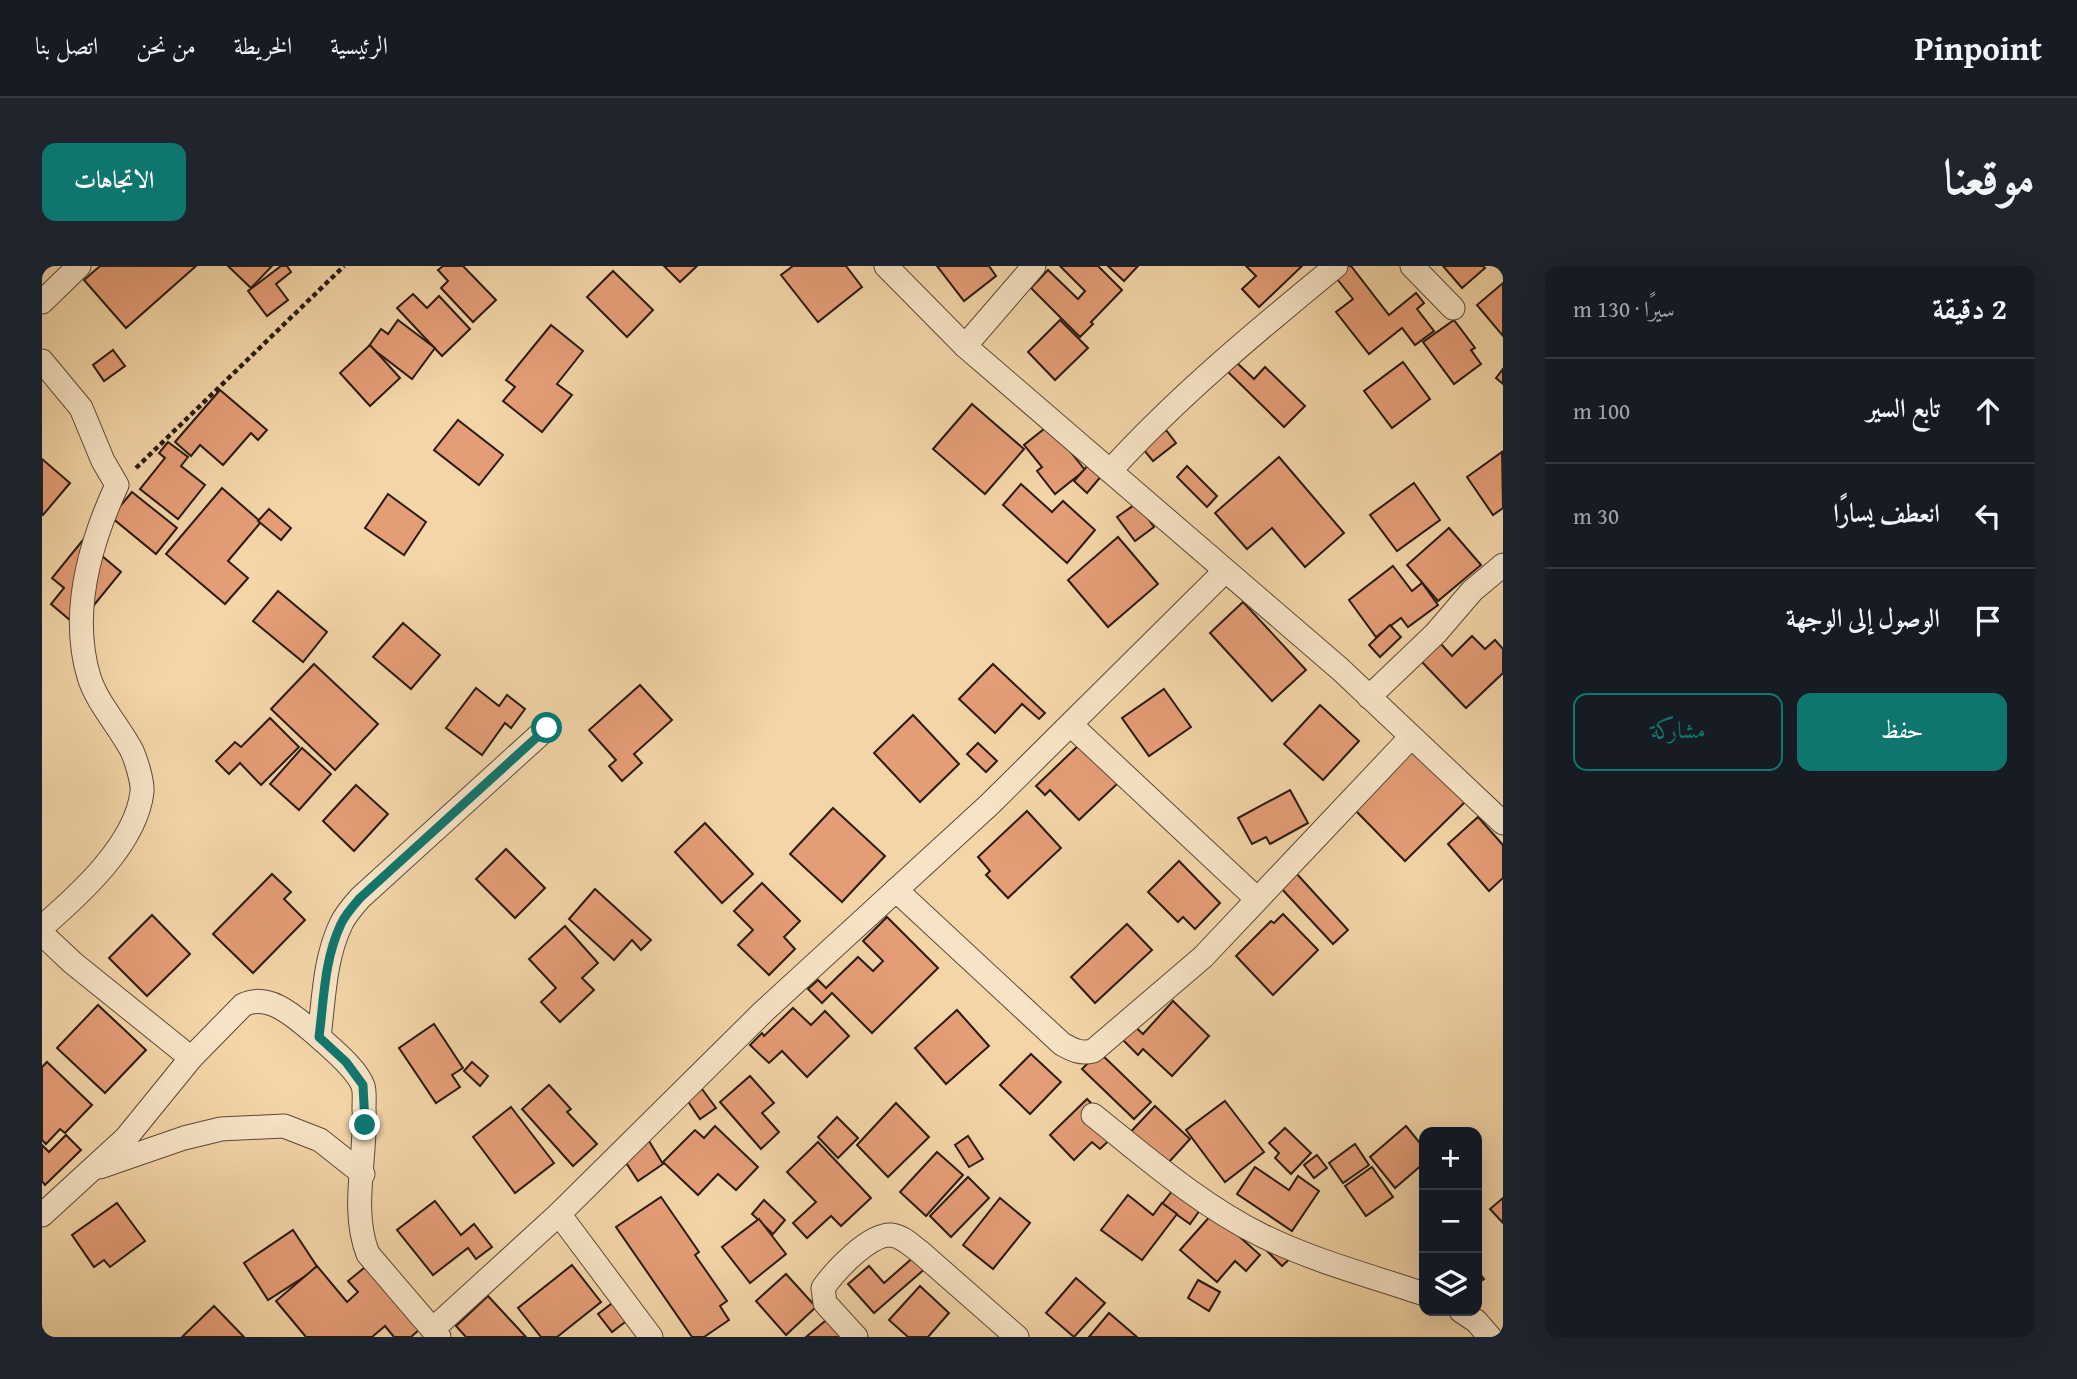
<!DOCTYPE html>
<html lang="ar">
<head>
<meta charset="utf-8">
<style>
  :root { --surface:#171b24; --page:#20242c; --text:#f1f3f6; --muted:#9ea1a6; --line:#363941; --accent:#0f766e }
  body { margin:0; font-family:"Gentium Book Plus",Amiri,serif; background:var(--page); color:var(--text); direction:rtl }
  .controls { position:absolute; right:21px; bottom:21px; display:grid; overflow:hidden; border-radius:14px; box-shadow:0 7px 28px #0002 }
  .controls button { width:63px; height:63px; display:grid; place-items:center; padding:0; border:0; border-bottom:2px solid var(--line); background:var(--surface); color:var(--text); font:35px sans-serif }
  .stop { position:absolute; width:21px; height:21px; margin:-16px; border:5px solid #0f766e; border-radius:50%; background:#fff }
  .stop.end { background:#0f766e; border-color:#fff; box-shadow:0 2px 7px #0008 }
  .list { margin:0; padding:0; list-style:none }
  h2 { display:flex; justify-content:space-between; align-items:center; height:91px; margin:0; padding:0 28px; font-size:30px }
  h2 small { font-size:23px; font-weight:400; color:var(--muted) }
  .list li { display:grid; grid-template-columns:46px 1fr auto; gap:21px; align-items:center; box-sizing:border-box; height:105px; padding:0 28px; border-top:2px solid var(--line) }
  .list b { display:block; font-size:26px; white-space:nowrap }
  .list em { font-size:23px; font-style:normal; color:var(--muted) }
  .actions { display:flex; gap:14px; padding:21px 28px }
  .actions a { flex:1; padding:16px 0; border:2px solid var(--accent); border-radius:14px; text-align:center; font-size:24px; color:var(--accent) }
  .actions .main { background:var(--accent); color:#fff }
  .icon { flex:none; width:38px; height:38px; fill:none; stroke:currentColor; stroke-width:2; stroke-linecap:round; stroke-linejoin:round }
  .map { position:relative; flex:none; width:1461px; height:1071px; overflow:hidden; direction:ltr; border-radius:14px }
  header { display:flex; align-items:center; gap:42px; box-sizing:border-box; height:98px; padding:0 35px; background:var(--surface); border-bottom:2px solid var(--line) }
  header strong { font-size:33px }
  nav { display:flex; gap:38px; margin-inline-start:auto; font-size:24px }
  .intro { display:flex; align-items:center; justify-content:space-between; box-sizing:border-box; height:168px; padding:0 42px }
  h1 { margin:0; font-size:49px }
  .button { padding:18px 32px; border-radius:14px; background:var(--accent); color:#fff; font-size:24px; font-weight:700 }
  main { display:flex; gap:42px; padding:0 42px }
  aside { flex:1; background:var(--surface); border-radius:14px; box-shadow:0 7px 28px #0002 }
  .map>svg:first-child { display:block }
</style>
</head>
<body>
<header>
<strong>Pinpoint</strong>
<nav><a>الرئيسية</a><a>الخريطة</a><a>من نحن</a><a>اتصل بنا</a></nav>
</header>
<div class="intro"><h1>موقعنا</h1><a class="button">الاتجاهات</a></div>
<main>
<aside>
<h2>2 دقيقة<small>سيرًا · 130 m</small></h2>
<ul class="list">
<li><svg class="icon" aria-label="ahead" viewBox="0 0 24 24"><path d="M12 20V5M6 11l6-6 6 6"/></svg><div><b>تابع السير</b></div><em>100 m</em></li>
<li><svg class="icon" aria-label="left" viewBox="0 0 24 24"><path d="M17 20v-9H6M10 6l-5 5 5 5"/></svg><div><b>انعطف يسارًا</b></div><em>30 m</em></li>
<li><svg class="icon" aria-label="arrive" viewBox="0 0 24 24"><path d="M6 21V4h12l-3 4 3 4H6"/></svg><div><b>الوصول إلى الوجهة</b></div></li>
</ul>
<div class="actions"><a class="main">حفظ</a><a>مشاركة</a></div>
</aside>
<div class="map">
<svg width="1461" height="1071" viewBox="0 0 1461 1071">
  <rect width="100%" height="100%" fill="#f3d5a8"/>
  <filter id="stains"><feTurbulence type="fractalNoise" baseFrequency=".00286" numOctaves="4"/><feColorMatrix values="0 0 0 0 .2 0 0 0 0 .09 0 0 0 0 .02 0 0 0 .5 -.17"/></filter>
  <radialGradient id="worn" r=".72"><stop offset=".6" stop-color="#630" stop-opacity="0"/><stop offset="1" stop-color="#630" stop-opacity=".3"/></radialGradient>
  <g fill="#e59d77" stroke="#291b10" stroke-width="2">
    <path d="M58 0H154L84 62 42 14Z"/>
    <path d="M186 0H230L209 22Z"/>
    <path d="M239 0H245L249 6 234 18 246 34 225 50 206 25Z"/>
    <path d="M401 0H421L454 34 431 56 399 22 406 15 396 4Z"/>
    <path d="M622 0H655L638 16Z"/>
    <path d="M751 0H804L820 21 776 56 739 9Z"/>
    <path d="M895 0H947L954 10 922 35Z"/>
    <path d="M1018 0H1056L1080 24 1049 56 1051 58 1038 71 989 22 1006 4 1036 33 1043 25Z"/>
    <path d="M1066 0H1096L1082 15Z"/>
    <path d="M1204 0H1260L1217 41 1200 23 1214 10Z"/>
    <path d="M1301 0H1309L1347 49 1374 27 1382 37 1375 43 1392 65 1373 79 1360 62 1327 88 1294 46 1311 33 1291 8Z"/>
    <path d="M1401 0H1441L1443 2 1420 22Z"/>
    <path d="M571 5 611 44 585 71 545 31Z"/>
    <path d="M1461 17V70L1435 39Z"/>
    <path d="M371 28 385 42 397 30 428 63 400 90 355 42Z"/>
    <path d="M356 54 393 82 370 113 327 80 339 63 346 68Z"/>
    <path d="M1018 54 1046 82 1013 114 986 86Z"/>
    <path d="M1412 54 1433 82 1429 84 1439 98 1412 118 1381 76Z"/>
    <path d="M509 59 541 85 515 118 530 129 500 166 461 135 473 121 464 114Z"/>
    <path d="M328 79 358 112 328 140 298 107Z"/>
    <path d="M71 84 83 100 62 115 51 99Z"/>
    <path d="M1191 93 1212 113 1223 101 1263 140 1242 161 1182 102Z"/>
    <path d="M1361 96 1388 133 1350 162 1322 125Z"/>
    <path d="M1461 103V118L1454 112Z"/>
    <path d="M178 124 225 164 216 174 209 167 181 199 158 179 149 190 133 176Z"/>
    <path d="M930 138 982 183 943 228 891 183Z"/>
    <path d="M416 154 461 189 437 219 392 184Z"/>
    <path d="M1007 159 1043 204 1013 228 995 205 1000 201 982 179Z"/>
    <path d="M1124 164 1134 177 1111 195 1101 183Z"/>
    <path d="M126 176 146 191 139 200 163 219 136 253 98 223 123 192 117 187Z"/>
    <path d="M1460 186 1461 242 1451 249 1425 211Z"/>
    <path d="M1237 191 1302 267 1263 301 1230 262 1205 283 1173 247Z"/>
    <path d="M0 193 28 217 1 249 0 248Z"/>
    <path d="M1048 197 1061 208 1045 227 1032 215Z"/>
    <path d="M1145 200 1175 230 1165 241 1135 211Z"/>
    <path d="M1372 217 1398 254 1355 285 1328 249Z"/>
    <path d="M979 218 1010 246 1021 235 1053 264 1025 297 961 239Z"/>
    <path d="M180 222 219 256 186 295 206 312 183 338 124 288Z"/>
    <path d="M90 226 135 262 114 288 69 251Z"/>
    <path d="M346 228 384 256 362 289 323 262Z"/>
    <path d="M1095 237 1112 261 1093 275 1075 251Z"/>
    <path d="M227 243 249 262 239 274 216 255Z"/>
    <path d="M1407 262 1439 299 1396 335 1365 299Z"/>
    <path d="M1076 271 1116 318 1066 361 1026 314Z"/>
    <path d="M41 274 79 306 35 360 9 338 22 322 10 312Z"/>
    <path d="M1351 300 1370 325 1380 317 1396 339 1366 361 1359 352 1334 371 1307 334Z"/>
    <path d="M236 325 285 366 261 396 211 355Z"/>
    <path d="M1201 336 1264 404 1230 435 1168 367Z"/>
    <path d="M361 357 398 389 369 423 331 391Z"/>
    <path d="M1348 359 1359 371 1338 391 1327 379Z"/>
    <path d="M1430 370 1443 383 1453 374 1461 383V407L1424 442 1379 395 1398 377 1410 390Z"/>
    <path d="M272 398 336 458 293 504 229 443Z"/>
    <path d="M951 398 1003 447 997 453 980 438 953 467 917 433Z"/>
    <path d="M598 419 630 454 592 488 600 497 580 515 567 500 574 494 547 464Z"/>
    <path d="M434 422 457 440 465 429 483 443 469 462 463 457 440 489 404 462Z"/>
    <path d="M1122 423 1149 461 1107 490 1080 452Z"/>
    <path d="M1278 439 1317 475 1281 514 1242 478Z"/>
    <path d="M871 449 917 498 878 536 832 487Z"/>
    <path d="M228 452 257 481 219 519 198 497 187 508 174 495 193 476 199 481Z"/>
    <path d="M936 477 955 495 944 506 925 488Z"/>
    <path d="M1039 477 1076 517 1037 554 1008 524 1003 529 994 520Z"/>
    <path d="M260 482 289 508 257 544 228 518Z"/>
    <path d="M1371 482 1424 535 1363 595 1311 542Z"/>
    <path d="M314 519 346 548 312 585 281 555Z"/>
    <path d="M1248 524 1266 557 1228 578 1224 571 1210 578 1196 552Z"/>
    <path d="M791 542 843 590 800 636 748 588Z"/>
    <path d="M985 545 1019 582 966 632 944 609 948 605 936 591Z"/>
    <path d="M1436 551 1461 579V612L1447 625 1406 578Z"/>
    <path d="M663 557 711 608 680 637 633 586Z"/>
    <path d="M464 583 503 622 473 652 434 613Z"/>
    <path d="M1137 595 1178 637 1153 663 1141 651 1136 656 1106 626Z"/>
    <path d="M1254 607 1306 664 1291 678 1238 621Z"/>
    <path d="M230 608 249 626 242 633 263 654 211 707 171 668Z"/>
    <path d="M720 617 758 655 742 671 753 683 727 709 696 679 711 664 692 645Z"/>
    <path d="M553 623 609 674 599 684 590 674 572 694 527 653Z"/>
    <path d="M1241 648 1276 684 1231 729 1194 690 1229 655 1232 657Z"/>
    <path d="M110 649 148 688 105 730 67 692Z"/>
    <path d="M845 651 896 702 830 767 790 727 780 737 766 723 776 714 784 722 816 691 831 705 841 695 821 675Z"/>
    <path d="M1085 658 1110 684 1053 737 1029 711Z"/>
    <path d="M523 660 556 697 540 712 552 724 518 756 499 736 514 722 487 693Z"/>
    <path d="M1131 735 1167 770 1130 810 1101 783 1096 789 1078 771 1090 758 1101 768Z"/>
    <path d="M56 739 104 784 63 827 15 782Z"/>
    <path d="M751 742 769 759 783 745 807 770 765 811 740 785 727 797 708 779 720 767 722 770Z"/>
    <path d="M915 744 947 780 904 818 873 782Z"/>
    <path d="M392 758 421 802 410 809 418 821 394 837 357 782Z"/>
    <path d="M1057 786 1109 836 1092 853 1040 803Z"/>
    <path d="M989 788 1019 816 988 848 958 819Z"/>
    <path d="M5 796 50 839 23 867 18 863 4 878 0 874V801Z"/>
    <path d="M430 796 446 810 438 820 422 805Z"/>
    <path d="M708 810 732 837 720 847 737 866 719 883 678 836Z"/>
    <path d="M507 819 529 843 525 846 555 878 531 900 480 843Z"/>
    <path d="M660 823 674 842 658 853 645 834Z"/>
    <path d="M1045 833 1077 865 1058 883 1050 876 1032 894 1008 869Z"/>
    <path d="M1183 835 1222 886 1183 916 1144 864Z"/>
    <path d="M854 837 887 871 846 911 815 879Z"/>
    <path d="M1113 840 1148 873 1116 908 1081 874Z"/>
    <path d="M469 841 512 897 473 927 431 871Z"/>
    <path d="M795 851 816 872 796 892 776 871Z"/>
    <path d="M673 860 716 901 694 924 676 908 656 929 621 896 653 864 662 872Z"/>
    <path d="M1364 860 1382 882V897L1353 922 1328 891Z"/>
    <path d="M1243 862 1269 887 1249 908 1233 892 1237 887 1227 877Z"/>
    <path d="M24 869 39 884 3 919 0 915V879L7 886Z"/>
    <path d="M926 870 941 893 927 901 913 879Z"/>
    <path d="M607 875 621 898 596 915 581 892Z"/>
    <path d="M776 876 829 932 799 960 789 950 765 972 751 957 774 936 745 906Z"/>
    <path d="M1313 878 1327 899 1301 917 1287 897Z"/>
    <path d="M895 886 921 909 884 950 858 926Z"/>
    <path d="M1275 889 1285 902 1272 912 1262 899Z"/>
    <path d="M1213 901 1247 924 1256 910 1277 925 1250 965 1195 928Z"/>
    <path d="M1330 901 1351 931 1324 950 1303 920Z"/>
    <path d="M926 911 947 932 909 971 888 950Z"/>
    <path d="M1131 924 1158 944 1148 958 1120 938Z"/>
    <path d="M1086 929 1111 949 1120 937 1135 948 1100 994 1059 964Z"/>
    <path d="M619 931 657 986 653 989 685 1035 678 1040 687 1054 662 1071H650L574 961Z"/>
    <path d="M958 932 988 957 951 1003 921 979Z"/>
    <path d="M1461 932V957L1448 943Z"/>
    <path d="M722 934 743 954 731 968 710 948Z"/>
    <path d="M393 935 419 969 432 958 450 981 434 993 426 982 391 1009 355 964Z"/>
    <path d="M75 937 103 975 68 1001 62 994 52 1001 30 969Z"/>
    <path d="M1171 947 1218 989 1204 1005 1193 995 1175 1016 1138 984Z"/>
    <path d="M717 953 744 988 708 1017 680 981Z"/>
    <path d="M251 964 276 1002 226 1034 202 997Z"/>
    <path d="M1238 972 1253 988 1240 1000 1225 985Z"/>
    <path d="M874 989 885 1001 832 1047 806 1018 827 1000 842 1017Z"/>
    <path d="M327 998 378 1063 369 1071H352L343 1060 330 1071H264L234 1035 275 1000 305 1036 316 1026 306 1015Z"/>
    <path d="M530 999 559 1036 515 1071H499L476 1042Z"/>
    <path d="M1435 1004 1442 1013 1435 1018Z"/>
    <path d="M744 1008 774 1041 744 1069 714 1035Z"/>
    <path d="M1034 1012 1063 1037 1032 1071 1004 1047Z"/>
    <path d="M1156 1014 1178 1026 1167 1045 1146 1032Z"/>
    <path d="M878 1020 907 1047 886 1071H866L847 1054Z"/>
    <path d="M446 1030 484 1071H424L414 1060Z"/>
    <path d="M573 1035 587 1053 570 1066 556 1048Z"/>
    <path d="M172 1040 202 1071H140Z"/>
    <path d="M1067 1047 1095 1071H1047Z"/>
    <path d="M788 1051 805 1071H764Z"/>
  </g>
  <g fill="none" stroke-linecap="round" stroke-linejoin="round">
    <g stroke="#5c4a36" stroke-width="25">
      <g id="street">
        <path d="M844 0 923 80 1298 403 1461 557"/>
        <path d="M1370 0 1411 42"/>
        <path d="M0 36 37 0"/>
        <path d="M923 80 992 0"/>
        <path d="M0 95 39 142 61 195 75 219C48 277 28 348 47 411 55 437 77 460 90 485 94 494 101 516 100 526 94 578 37 629 0 661"/>
        <path d="M1068 205C1136 130 1216 64 1294 0"/>
        <path d="M1327 431 1394 367 1430 325 1461 299"/>
        <path d="M1029 459 1215 633"/>
        <path d="M854 624 1020 778C1031 784 1038 788 1051 785L1161 691 1369 471"/>
        <path d="M0 668 31 697 149 792"/>
        <path d="M1051 849C1105 892 1158 939 1221 970 1272 995 1329 1010 1382 1028"/>
        <path d="M58 901 142 872 179 863 242 860 278 874 321 908"/>
        <path d="M517 948 609 1071"/>
        <path d="M0 949 84 872 149 792 201 739C229 725 257 755 277 771"/>
        <path d="M1419 1045 1434 1055 1448 1071"/>
        <path d="M391 1063 517 948 721 746 948 538 1183 305"/>
        <path d="M397 1071 326 988C308 943 325 890 322 842 322 835 323 826 321 820 315 803 290 783 277 771 282 733 282 694 299 658 303 649 311 640 318 632L505 462"/>
        <path d="M814 1071 783 1037 781 1022C793 1005 827 968 849 969 860 970 869 979 877 985L975 1071"/>
      </g>
    </g>
    <path stroke="#291b10" stroke-width="4.5" stroke-dasharray="5 3.5" stroke-linecap="butt" d="M94 202 302 0"/>
    <use href="#street" stroke="#f7e4c6" stroke-width="23"/>
  </g>
  <g fill="none" stroke-linecap="round" stroke-linejoin="round">
    <path stroke="#0f766e" stroke-width="9" d="M323 859 321 819 304 796 277 771C282 733 282 694 299 658 303 649 311 640 318 632L505 462"/>
  </g>
  <rect width="100%" height="100%" filter="url(#stains)"/>
  <rect width="100%" height="100%" fill="url(#worn)"/>
</svg>
<div class="controls">
<button>+</button>
<button>−</button>
<button><svg class="icon" aria-label="layers" viewBox="0 0 24 24"><path d="M12 4l9 5-9 5-9-5zM3 14l9 5 9-5"/></svg></button>
</div>
<div class="stop" style="left:505px;top:462px"></div>
<div class="stop end" style="left:323px;top:859px"></div>
</div>
</main>
</body>
</html>
